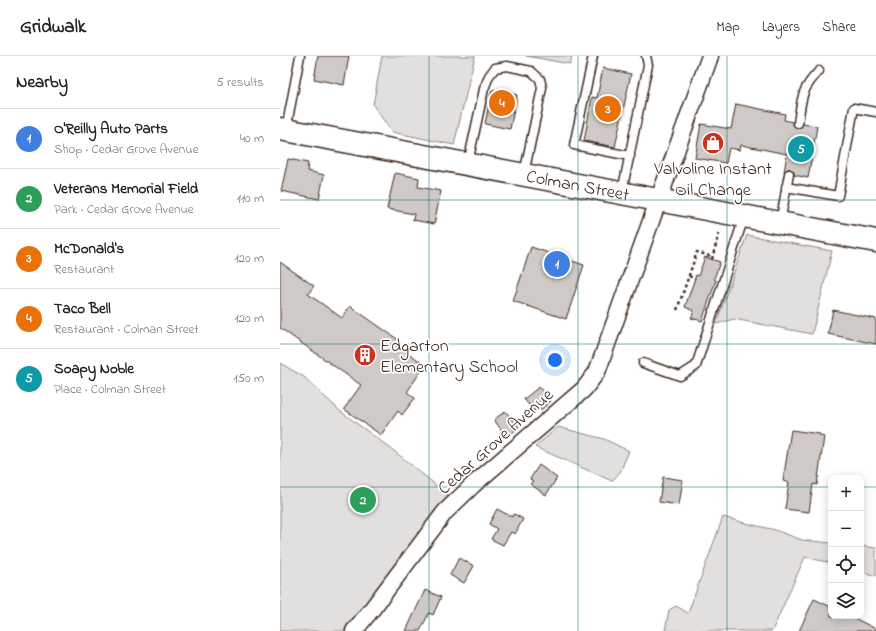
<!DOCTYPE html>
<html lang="en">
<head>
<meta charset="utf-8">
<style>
  :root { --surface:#fff; --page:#f2f2f2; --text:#222; --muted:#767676; --line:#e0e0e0; --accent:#c8321e }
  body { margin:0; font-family:"Indie Flower",sans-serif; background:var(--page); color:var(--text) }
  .controls { position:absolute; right:12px; bottom:12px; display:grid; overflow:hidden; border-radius:8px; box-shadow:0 2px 10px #0003 }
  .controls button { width:36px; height:36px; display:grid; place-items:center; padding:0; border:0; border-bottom:1px solid var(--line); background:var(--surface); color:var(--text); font:20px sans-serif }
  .you { position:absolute; left:275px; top:304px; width:14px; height:14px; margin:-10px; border:3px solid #fff; border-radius:50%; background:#1a73e8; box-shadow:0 0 0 6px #1a73e833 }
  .badge { display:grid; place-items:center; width:26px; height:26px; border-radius:50%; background:var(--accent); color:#fff; font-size:13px; font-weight:700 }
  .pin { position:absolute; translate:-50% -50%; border:2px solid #fff; box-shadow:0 1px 4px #0006 }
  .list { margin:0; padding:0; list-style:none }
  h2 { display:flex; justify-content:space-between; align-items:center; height:52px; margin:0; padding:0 16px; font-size:17px }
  h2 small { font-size:13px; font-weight:400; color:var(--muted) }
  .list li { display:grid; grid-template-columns:26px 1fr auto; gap:12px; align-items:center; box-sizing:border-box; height:60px; padding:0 16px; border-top:1px solid var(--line) }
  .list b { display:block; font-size:15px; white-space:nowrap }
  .list p { margin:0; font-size:13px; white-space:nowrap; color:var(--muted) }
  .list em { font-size:13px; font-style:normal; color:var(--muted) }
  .icon { flex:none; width:22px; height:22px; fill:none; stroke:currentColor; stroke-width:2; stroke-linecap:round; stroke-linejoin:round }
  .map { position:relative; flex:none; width:596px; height:575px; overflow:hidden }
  header { display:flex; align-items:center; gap:24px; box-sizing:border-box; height:56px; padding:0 20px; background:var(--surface); border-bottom:1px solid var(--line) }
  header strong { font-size:19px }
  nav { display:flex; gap:22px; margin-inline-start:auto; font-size:14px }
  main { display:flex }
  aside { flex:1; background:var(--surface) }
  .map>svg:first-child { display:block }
</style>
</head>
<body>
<header>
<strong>Gridwalk</strong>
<nav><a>Map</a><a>Layers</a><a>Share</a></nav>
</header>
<main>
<aside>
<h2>Nearby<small>5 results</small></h2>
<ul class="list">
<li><span class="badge" style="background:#3f7fe0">1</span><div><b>O'Reilly Auto Parts</b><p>Shop · Cedar Grove Avenue</p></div><em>40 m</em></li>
<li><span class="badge" style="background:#2e9e5b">2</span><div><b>Veterans Memorial Field</b><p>Park · Cedar Grove Avenue</p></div><em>110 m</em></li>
<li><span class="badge" style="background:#e8710a">3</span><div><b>McDonald's</b><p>Restaurant</p></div><em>120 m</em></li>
<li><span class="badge" style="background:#e8710a">4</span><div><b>Taco Bell</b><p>Restaurant · Colman Street</p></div><em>120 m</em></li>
<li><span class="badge" style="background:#0f9aa8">5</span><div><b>Soapy Noble</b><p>Place · Colman Street</p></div><em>150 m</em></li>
</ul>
</aside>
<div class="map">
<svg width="596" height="575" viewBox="0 0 596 575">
  <rect width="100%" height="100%" fill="#fff"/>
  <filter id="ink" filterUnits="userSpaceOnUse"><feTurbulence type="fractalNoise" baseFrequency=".025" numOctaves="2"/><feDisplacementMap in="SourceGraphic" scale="8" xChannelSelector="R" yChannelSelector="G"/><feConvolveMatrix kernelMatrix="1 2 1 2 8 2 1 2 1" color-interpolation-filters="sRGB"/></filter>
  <g filter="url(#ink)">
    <g fill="#e2e0de" stroke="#8e857e">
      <path d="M102 0H195L174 89 112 76 93 49Z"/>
      <path d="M246 0H292L290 8Z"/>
      <path d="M467 179 552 195 532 278 454 263 436 268Z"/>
      <path d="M0 307 24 321 60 355 114 395 168 439 87 551 64 575H0Z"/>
      <path d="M278 371 324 383 349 395 340 416 332 425 255 391Z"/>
      <path d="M443 461 465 467 495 474 522 484 551 487V507L525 501 492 575H385L389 554 396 550 408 557Z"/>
      <path d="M581 490 596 492V520L581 515Z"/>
    </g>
    <g fill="#cfcac7" stroke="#3b2a1e">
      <path d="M38 0H69L64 29 34 23Z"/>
      <path d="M323 12 351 18 335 91 304 85 312 41 317 42Z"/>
      <path d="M212 34 237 39 230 73 205 68Z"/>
      <path d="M456 48 505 58 504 64 513 66V69L517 72H520L523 68 537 70 528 122 514 119V116L510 113H507L504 116 507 98 461 89 460 94 449 92 446 107 415 102 421 68 451 73Z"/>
      <path d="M8 103 28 107 27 115 44 119 39 143 1 135Z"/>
      <path d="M115 117 139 122 138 131 161 135 154 168 133 164 134 158 107 153Z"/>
      <path d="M251 191 304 209 286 263 233 245Z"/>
      <path d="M425 201 440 206 434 223 436 224 422 265 411 262 414 255 405 251 416 219 418 220Z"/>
      <path d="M0 206 34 230 28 238 62 262 70 250 120 285 117 289 145 309 127 336 135 342 122 359 118 355 101 379 64 353 81 329 0 272Z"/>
      <path d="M553 254 596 263V288L548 278Z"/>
      <path d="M259 331 271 345 261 354 258 352 254 355 244 343Z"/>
      <path d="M225 355 239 371 227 381 214 364Z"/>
      <path d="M511 374 540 378V380L544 381 537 429 533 428 529 456 505 453 509 426 503 425Z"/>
      <path d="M259 409 277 422 266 439 250 428 253 425 250 423Z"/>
      <path d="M383 421 403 424 399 449 379 446Z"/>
      <path d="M217 453 232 461 234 458 243 463 235 478 231 476 223 489 211 483 217 473 209 468Z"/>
      <path d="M179 502 194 510 184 527 170 519Z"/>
      <path d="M145 534 161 541 153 559 149 557 140 575H126Z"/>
      <path d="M534 543 551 551V560H570L596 573V575H519Z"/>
    </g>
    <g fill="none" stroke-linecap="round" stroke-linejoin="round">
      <g stroke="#3b2a1e" stroke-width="11">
        <g id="lane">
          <path d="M313 0 294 89 350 100"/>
          <path d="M518 67C522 41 521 34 539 15"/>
          <path d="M6 74 20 0"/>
          <path d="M188 107 204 33 209 20 215 12 227 10 251 15 260 23 262 32 244 118"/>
          <path d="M506 131 558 140 574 52 596 56"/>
          <path d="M342 136 368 9 366 0"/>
          <path d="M500 167 509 118"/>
          <path d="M363 307 400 320 416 310 464 161"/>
        </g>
      </g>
      <g stroke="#3b2a1e" stroke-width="19">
        <path id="street" d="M74 575 92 553 165 456 194 428 304 333 317 316 430 0"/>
      </g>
      <g stroke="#3b2a1e" stroke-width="25">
        <g id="primary">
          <path id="s1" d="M0 73 596 185"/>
        </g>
      </g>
      <g stroke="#3b2a1e" stroke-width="2.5" stroke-dasharray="3 3" stroke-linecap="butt">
        <path d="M432 203 440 174"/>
        <path d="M409 220 415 223"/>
        <path d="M397 254 417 196 433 201"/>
      </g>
      <use href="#lane" stroke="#fff" stroke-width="8"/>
      <use href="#street" stroke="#fff" stroke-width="16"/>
      <use href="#primary" stroke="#fff" stroke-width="22"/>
    </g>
  </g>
  <path fill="none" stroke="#0f766e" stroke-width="1" stroke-opacity="0.55" d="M149 0V575M298 0V575M447 0V575M0 144H596M0 288H596M0 431H551M581 431H596"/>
  <defs>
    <g id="shop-disc" transform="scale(1.15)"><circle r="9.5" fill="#c8321e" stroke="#fff"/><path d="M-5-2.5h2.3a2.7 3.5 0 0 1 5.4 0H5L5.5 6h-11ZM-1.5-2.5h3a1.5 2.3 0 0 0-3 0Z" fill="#fff"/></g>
    <g id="building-disc" transform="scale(1.15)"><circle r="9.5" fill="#c8321e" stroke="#fff"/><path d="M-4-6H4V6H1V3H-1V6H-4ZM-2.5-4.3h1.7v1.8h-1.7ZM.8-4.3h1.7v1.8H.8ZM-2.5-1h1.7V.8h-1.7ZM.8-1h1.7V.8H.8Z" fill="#fff"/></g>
  </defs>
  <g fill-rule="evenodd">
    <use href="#shop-disc" x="433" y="87"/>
    <use href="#building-disc" x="85" y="299"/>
  </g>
  <g text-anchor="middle" stroke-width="3.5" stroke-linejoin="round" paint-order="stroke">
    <g font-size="18" fill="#3b2a1e" stroke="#fff">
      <text x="433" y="118">Valvoline Instant<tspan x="433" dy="21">Oil Change</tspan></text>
      <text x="100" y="295" text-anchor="start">Edgarton<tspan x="100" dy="21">Elementary School</tspan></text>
    </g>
    <g font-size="18" fill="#3b2a1e" stroke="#fff">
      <text dy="6" stroke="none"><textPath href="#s1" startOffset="303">Colman Street</textPath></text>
      <text transform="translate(215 385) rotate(-42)" y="6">Cedar Grove Avenue</text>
    </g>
  </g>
</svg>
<div class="controls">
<button>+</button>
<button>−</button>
<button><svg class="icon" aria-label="locate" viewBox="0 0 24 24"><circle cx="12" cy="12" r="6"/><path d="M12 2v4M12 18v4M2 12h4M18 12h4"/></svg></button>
<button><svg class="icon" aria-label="layers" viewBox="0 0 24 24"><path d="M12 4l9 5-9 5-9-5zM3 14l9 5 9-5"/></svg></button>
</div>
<div class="you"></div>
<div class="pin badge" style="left:277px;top:208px;background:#3f7fe0">1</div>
<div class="pin badge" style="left:83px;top:444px;background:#2e9e5b">2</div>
<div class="pin badge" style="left:328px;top:53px;background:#e8710a">3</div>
<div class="pin badge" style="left:222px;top:47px;background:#e8710a">4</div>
<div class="pin badge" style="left:521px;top:93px;background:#0f9aa8">5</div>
</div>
</main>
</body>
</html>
